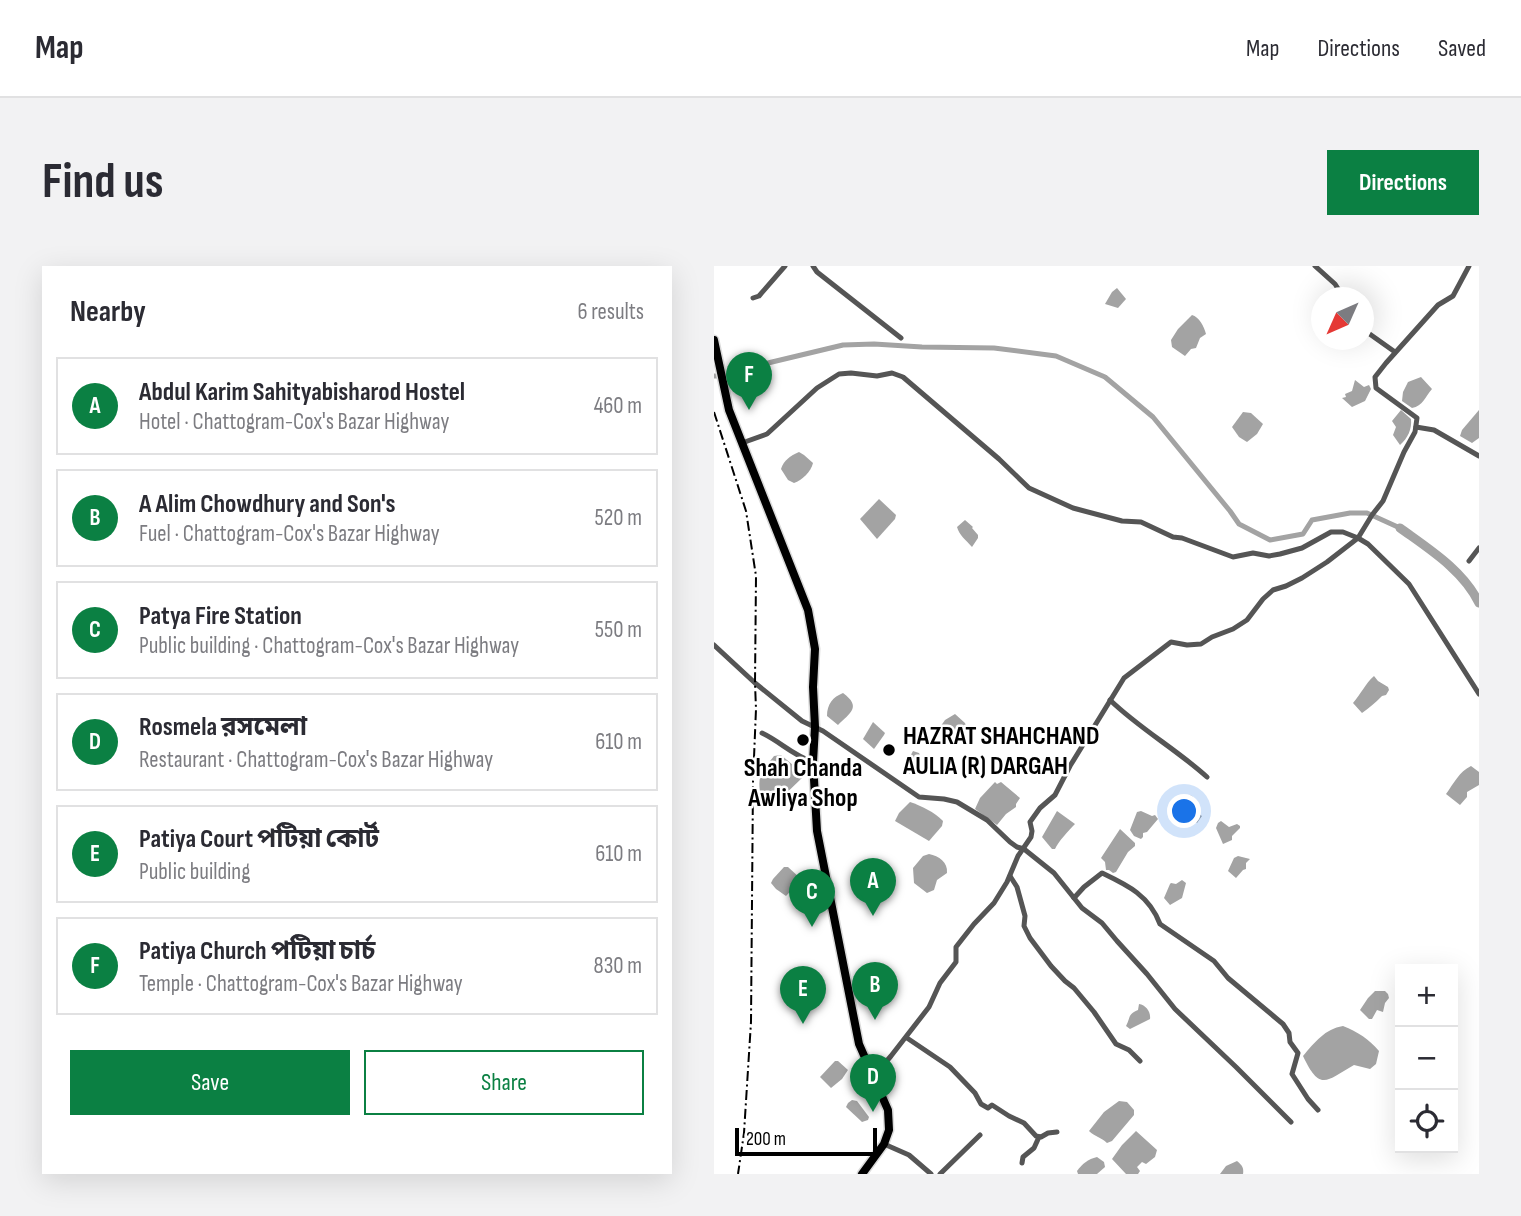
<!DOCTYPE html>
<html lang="en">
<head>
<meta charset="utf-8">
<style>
  :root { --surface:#fff; --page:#f2f2f3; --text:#2b2b33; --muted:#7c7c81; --line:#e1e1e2; --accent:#0b8043 }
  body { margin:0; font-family:"Sofia Sans Condensed","Noto Sans Bengali",sans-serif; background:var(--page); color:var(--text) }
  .controls { position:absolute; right:21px; bottom:21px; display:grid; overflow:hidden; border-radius:0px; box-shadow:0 7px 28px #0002 }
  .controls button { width:63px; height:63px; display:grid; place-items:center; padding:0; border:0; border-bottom:2px solid var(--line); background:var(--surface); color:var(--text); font:35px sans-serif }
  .compass { position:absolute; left:597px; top:21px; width:63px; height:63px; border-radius:50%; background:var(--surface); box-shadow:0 7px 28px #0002; rotate:225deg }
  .scale { position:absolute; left:21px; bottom:18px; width:142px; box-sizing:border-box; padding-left:7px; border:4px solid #000; border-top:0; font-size:19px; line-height:24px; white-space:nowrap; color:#000; -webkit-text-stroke:5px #fff; paint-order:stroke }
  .you { position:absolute; left:471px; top:546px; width:24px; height:24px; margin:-18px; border:5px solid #fff; border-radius:50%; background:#1a73e8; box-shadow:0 0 0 10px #1a73e833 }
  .badge { display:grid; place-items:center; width:46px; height:46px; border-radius:50%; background:var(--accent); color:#fff; font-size:23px; font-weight:700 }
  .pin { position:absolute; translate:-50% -58px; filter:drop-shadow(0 2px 4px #0008) }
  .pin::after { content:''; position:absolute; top:37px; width:24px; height:21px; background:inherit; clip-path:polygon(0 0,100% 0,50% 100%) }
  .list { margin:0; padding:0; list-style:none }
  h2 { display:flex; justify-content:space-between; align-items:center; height:91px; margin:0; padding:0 28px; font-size:30px }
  h2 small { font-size:23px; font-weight:400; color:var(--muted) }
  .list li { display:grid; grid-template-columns:46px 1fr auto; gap:21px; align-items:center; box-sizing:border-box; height:98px; margin:0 14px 14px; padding:0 14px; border:2px solid var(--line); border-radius:0px }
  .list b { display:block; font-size:26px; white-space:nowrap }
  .list p { margin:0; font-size:23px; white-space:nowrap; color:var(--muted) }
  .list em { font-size:23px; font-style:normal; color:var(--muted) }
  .actions { display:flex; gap:14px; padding:21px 28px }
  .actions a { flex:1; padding:16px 0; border:2px solid var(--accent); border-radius:0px; text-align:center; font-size:24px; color:var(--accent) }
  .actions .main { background:var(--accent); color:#fff }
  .icon { flex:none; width:38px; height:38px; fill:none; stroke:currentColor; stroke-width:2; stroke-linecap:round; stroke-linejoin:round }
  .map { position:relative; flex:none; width:765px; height:908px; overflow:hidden; border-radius:0px }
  header { display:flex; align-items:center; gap:42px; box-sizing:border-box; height:98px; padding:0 35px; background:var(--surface); border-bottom:2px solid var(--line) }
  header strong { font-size:33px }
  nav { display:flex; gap:38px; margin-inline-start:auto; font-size:24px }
  .intro { display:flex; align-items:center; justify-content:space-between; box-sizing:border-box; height:168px; padding:0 42px }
  h1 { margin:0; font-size:49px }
  .button { padding:18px 32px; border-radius:0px; background:var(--accent); color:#fff; font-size:24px; font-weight:700 }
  main { display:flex; gap:42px; padding:0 42px }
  aside { flex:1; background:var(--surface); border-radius:0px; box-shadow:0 7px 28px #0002 }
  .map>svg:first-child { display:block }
</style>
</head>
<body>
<header>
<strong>Map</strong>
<nav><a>Map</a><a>Directions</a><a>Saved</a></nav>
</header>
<div class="intro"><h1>Find us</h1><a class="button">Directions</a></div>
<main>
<aside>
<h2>Nearby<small>6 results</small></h2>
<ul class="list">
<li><span class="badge">A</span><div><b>Abdul Karim Sahityabisharod Hostel</b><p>Hotel · Chattogram-Cox's Bazar Highway</p></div><em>460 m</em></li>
<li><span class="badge">B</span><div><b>A Alim Chowdhury and Son's</b><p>Fuel · Chattogram-Cox's Bazar Highway</p></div><em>520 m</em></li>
<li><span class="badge">C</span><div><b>Patya Fire Station</b><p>Public building · Chattogram-Cox's Bazar Highway</p></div><em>550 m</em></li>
<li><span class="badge">D</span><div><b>Rosmela রসমেলা</b><p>Restaurant · Chattogram-Cox's Bazar Highway</p></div><em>610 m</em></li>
<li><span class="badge">E</span><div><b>Patiya Court পটিয়া কোর্ট</b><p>Public building</p></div><em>610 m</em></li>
<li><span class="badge">F</span><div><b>Patiya Church পটিয়া চার্চ</b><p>Temple · Chattogram-Cox's Bazar Highway</p></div><em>830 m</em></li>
</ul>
<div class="actions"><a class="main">Save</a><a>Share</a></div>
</aside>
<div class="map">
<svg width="765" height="908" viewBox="0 0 765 908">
  <rect width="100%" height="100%" fill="#fff"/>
  <g fill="#a3a3a3">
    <path d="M403 22 412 33 404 42 391 38 398 26Z"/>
    <path d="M478 49C485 51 490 60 492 68L486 72 482 82 477 83 471 90 458 81 457 74 464 63Z"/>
    <path d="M707 111 718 123C711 131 709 140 698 142L688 135 689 126 694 116Z"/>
    <path d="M641 114 650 121 655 119 657 123 651 135 638 141 628 132 632 131 631 128 638 125Z"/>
    <path d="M687 144 697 153C698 163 694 172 686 179L679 169 682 161 678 155Z"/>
    <path d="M765 144V172L758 177 746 170 748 164Z"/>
    <path d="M529 146 537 147 549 158 543 168 533 176 525 171 518 161Z"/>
    <path d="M85 186 90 189 99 197C97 206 88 214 80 217L74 214 67 203C70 194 76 190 85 186Z"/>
    <path d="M165 233 182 249 181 253 163 273 146 253Z"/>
    <path d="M251 254 259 261 258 262 264 269V272L258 281C252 274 245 269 243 261Z"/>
    <path d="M660 410 664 415 674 421 675 424 672 429 668 430C661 437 655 442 648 447L639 437C647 428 651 418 660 410Z"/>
    <path d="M129 427C148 441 136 447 124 459L113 450C113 438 119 431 129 427Z"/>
    <path d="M241 448 251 457 253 462 249 468 245 467 236 476 231 475 230 468 224 464 231 454Z"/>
    <path d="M159 456 171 467 170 469 160 483 149 473Z"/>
    <path d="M199 485 205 487 208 493 198 509 191 505 192 498Z"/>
    <path d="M67 489 85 504 88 512 60 539 55 538 47 533C43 509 46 508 60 490Z"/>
    <path d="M757 500 765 506V519L753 526V531L746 539 732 528C740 517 745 506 757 500Z"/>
    <path d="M281 516 283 518 287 516 306 532 302 538V541L292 548 283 559 261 543 266 532Z"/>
    <path d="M475 529 478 530 483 535C483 543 481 546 488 550L483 557 469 547Z"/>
    <path d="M196 536C208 540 220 546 229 555L228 560 215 575 181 555 185 547Z"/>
    <path d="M343 545 361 558C355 564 344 576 341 583H338L328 571Z"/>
    <path d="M427 545 438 550 441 549 444 553 433 566 429 567V571L427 573 420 570 416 564 423 546Z"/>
    <path d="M507 555 515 561 523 558 526 560V562L518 570V574L509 578 502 562 504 557Z"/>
    <path d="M406 563 421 577V580L414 586 402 606 399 607 395 604H392L391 596 387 592Z"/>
    <path d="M215 588C225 590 234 596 233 607L223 614 220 624 213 627 200 617 199 602 209 590Z"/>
    <path d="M524 590 536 593 532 597V603L529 604 522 612 514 605 520 592Z"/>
    <path d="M70 601H74L86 612 85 616 72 630 62 623 57 617 59 613Z"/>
    <path d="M468 614 472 617 468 632 456 639 450 632 456 618 457 617 462 618Z"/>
    <path d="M661 725H671L674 728 675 732 671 737 669 746 663 744 658 753H655L646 744 654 732Z"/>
    <path d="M425 738C432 739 437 746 436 753L416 763 412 760C417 751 413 749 424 744Z"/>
    <path d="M629 760C644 766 655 773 665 785L662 798 656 803 640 799C612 815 606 826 589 790 601 776 611 763 629 760Z"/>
    <path d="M121 795H124L134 804 128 813 117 822 106 811Z"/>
    <path d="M138 834 143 835 155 851 154 854 148 856 132 841 134 837Z"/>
    <path d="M405 835 413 836 420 844V849L398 875 393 877C387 871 381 871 375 865L390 846Z"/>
    <path d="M422 865 443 884 441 891 432 898 428 896 423 901 426 905 424 908H412L398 893 408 879Z"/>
    <path d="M383 891 390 896 391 901 383 908H364L363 905C368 898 374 893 383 891Z"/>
    <path d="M523 895C528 899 530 902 529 908H506L512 900Z"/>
  </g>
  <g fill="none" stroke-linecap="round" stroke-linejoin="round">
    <path stroke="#a3a3a3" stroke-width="5" d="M0 110H15L21 106 58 96 129 79 160 78 208 81 280 82 342 90 391 111 439 151 516 245 525 258 556 274 589 268 598 254 636 247H653L686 262"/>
    <path stroke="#a3a3a3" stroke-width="9" d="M686 262C715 283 749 304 765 337"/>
    <g stroke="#dbdbdb" stroke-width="11">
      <path id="highway" d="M0 74 15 144 94 344 101 383 99 421 101 461 99 496 103 565 145 778 174 844 175 864 170 878 148 908"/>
    </g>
    <g stroke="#555" stroke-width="5">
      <path d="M99 0 103 6 187 72"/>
      <path d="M601 0 621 18 630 32"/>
      <path d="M39 32 45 30 71 0"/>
      <path d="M650 64 681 86"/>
      <path d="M702 161 720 164 765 190"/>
      <path d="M28 177 53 168 103 122 125 108 137 107 163 110 178 107 189 111 285 193 315 222 359 242 408 255 427 256 459 271 468 272 519 291 539 287 555 290 566 288 588 282 617 266H629L644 272 654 278 695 318 765 428"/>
      <path d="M755 295 765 282"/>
      <path d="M0 379 41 417 88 455 109 465 205 531 230 533 243 536 273 554 296 576 303 581 310 583 340 607 368 642 388 657 403 675 433 708 461 743 522 801 577 856"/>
      <path d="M396 434C426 463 462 483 493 511"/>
      <path d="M48 467C67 476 78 489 99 496"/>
      <path d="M296 610 303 621 311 650 310 660 316 672 337 700 351 715 360 722 380 746 402 778 415 784 426 795"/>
      <path d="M360 632 370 621 388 607C413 619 435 629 446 658L500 695 514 712 569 758 575 767 576 776 584 787 578 808 594 833 604 844"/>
      <path d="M193 772 236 801 261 827 267 838 274 842 278 839 295 850 310 857 322 870 327 871 334 867 343 866"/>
      <path d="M157 804 171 797 177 790 215 741 226 717 242 696V681L260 658 280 637 293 616 304 590 317 571 318 565 316 556 326 542 341 529 356 500 410 412 457 376 473 379 487 378 498 371 519 363 533 354 549 333 559 324 572 320 588 312 613 296 644 272 658 249 669 235 690 186 701 166 703 152 662 122 661 111 672 97 724 39 739 30 755 0"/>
      <path d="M170 878 195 889 217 908"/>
      <path d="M308 897 309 891 320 882 325 871"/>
      <path d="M226 908 266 869"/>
    </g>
    <use href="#highway" stroke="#000" stroke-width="8"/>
    <path stroke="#000" stroke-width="2" stroke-dasharray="10 3.5 2 3.5" stroke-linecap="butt" d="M0 146 32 245 42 310 41 417 42 443 39 516 37 756 30 867 24 908"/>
  </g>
  <g fill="#000" stroke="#fff" stroke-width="2.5">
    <circle cx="89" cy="474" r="7"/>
    <circle cx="175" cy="484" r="7"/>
  </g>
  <g text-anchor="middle" stroke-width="5" stroke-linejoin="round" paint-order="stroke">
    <g font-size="26" font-weight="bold" fill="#000" stroke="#fff" text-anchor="start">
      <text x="189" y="478">HAZRAT SHAHCHAND<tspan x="189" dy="30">AULIA (R) DARGAH</tspan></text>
      <text x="89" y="510" text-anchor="middle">Shah Chanda<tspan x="89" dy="30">Awliya Shop</tspan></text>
    </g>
  </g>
</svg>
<div class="controls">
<button>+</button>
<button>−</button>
<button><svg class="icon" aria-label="locate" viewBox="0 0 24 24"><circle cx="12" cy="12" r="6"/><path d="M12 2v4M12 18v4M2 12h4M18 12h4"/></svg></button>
</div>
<svg class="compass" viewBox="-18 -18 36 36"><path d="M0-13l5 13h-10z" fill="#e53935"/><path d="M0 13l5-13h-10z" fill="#7c7c81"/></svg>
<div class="scale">200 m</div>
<div class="you"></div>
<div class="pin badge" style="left:159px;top:650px">A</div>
<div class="pin badge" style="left:161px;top:754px">B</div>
<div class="pin badge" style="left:98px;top:661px">C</div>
<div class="pin badge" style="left:159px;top:846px">D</div>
<div class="pin badge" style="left:89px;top:758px">E</div>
<div class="pin badge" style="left:35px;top:144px">F</div>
</div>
</main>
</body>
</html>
